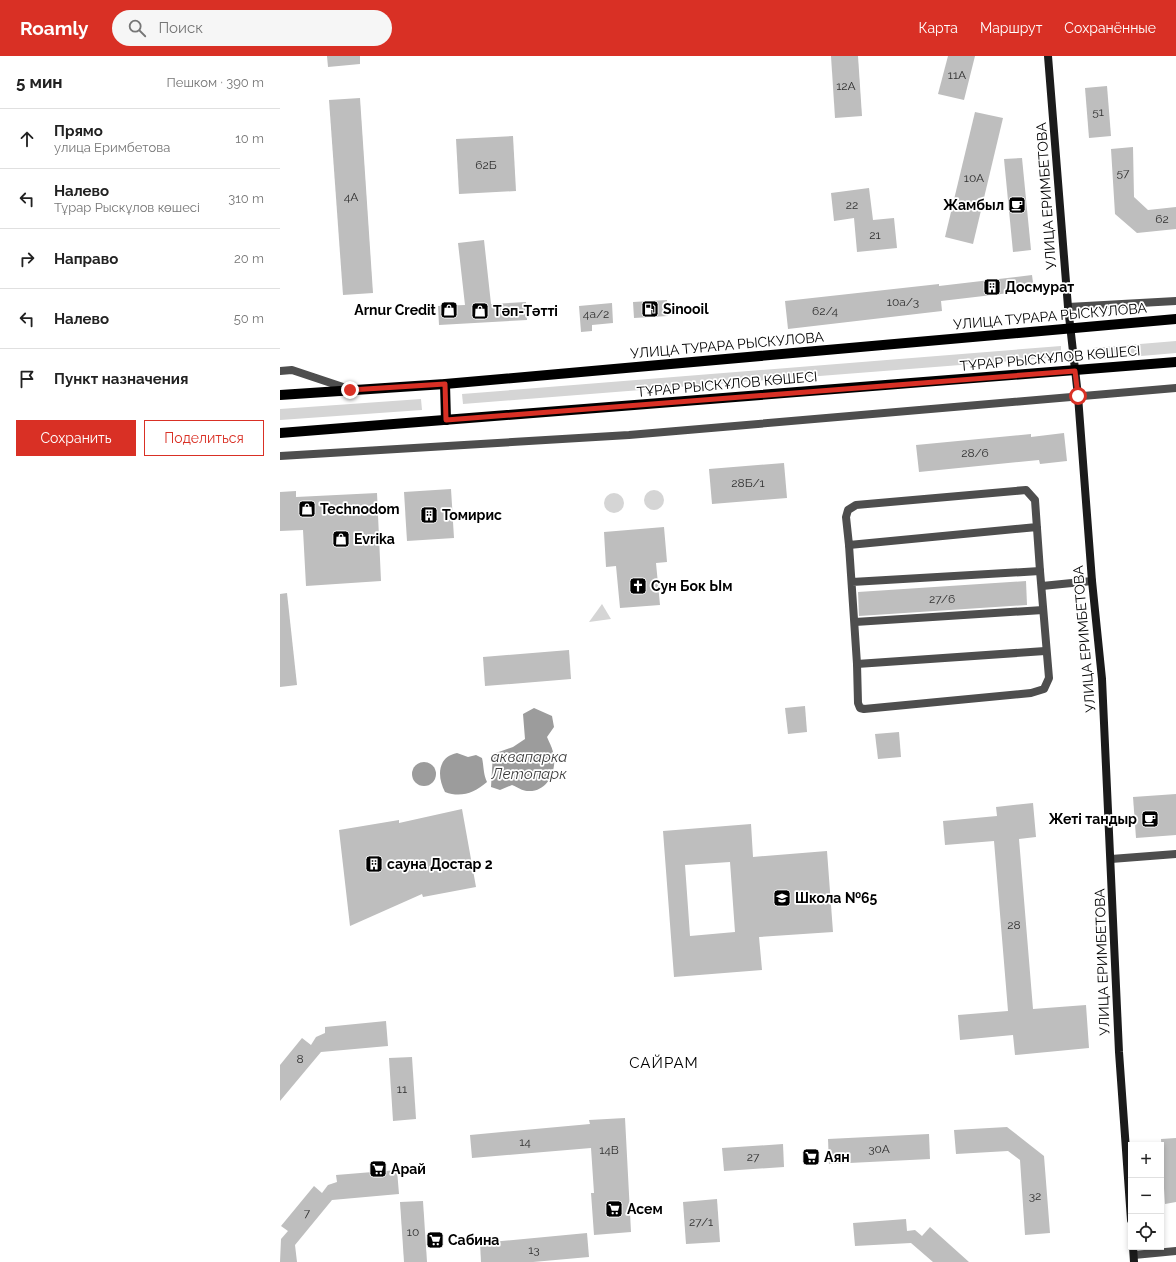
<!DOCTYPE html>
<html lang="ru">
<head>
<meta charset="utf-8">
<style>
  :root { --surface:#fff; --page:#f6f6f6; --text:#222; --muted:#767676; --line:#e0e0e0; --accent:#d93025 }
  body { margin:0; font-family:Raleway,sans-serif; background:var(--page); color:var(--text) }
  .controls { position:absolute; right:12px; bottom:12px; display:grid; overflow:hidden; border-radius:0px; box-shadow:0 2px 6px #0003 }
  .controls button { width:36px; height:36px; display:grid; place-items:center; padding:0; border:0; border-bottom:1px solid var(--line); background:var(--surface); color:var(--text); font:20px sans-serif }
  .stop { position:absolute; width:12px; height:12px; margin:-9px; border:3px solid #d93025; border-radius:50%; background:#fff }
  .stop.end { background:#d93025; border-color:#fff; box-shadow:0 1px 4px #0008 }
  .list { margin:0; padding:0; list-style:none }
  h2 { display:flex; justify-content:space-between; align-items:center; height:52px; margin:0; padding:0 16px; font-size:17px }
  h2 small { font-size:13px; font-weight:400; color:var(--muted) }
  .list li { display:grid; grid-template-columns:26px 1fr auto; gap:12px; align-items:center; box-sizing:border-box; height:60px; padding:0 16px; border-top:1px solid var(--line) }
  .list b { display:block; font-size:15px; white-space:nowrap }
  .list p { margin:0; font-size:13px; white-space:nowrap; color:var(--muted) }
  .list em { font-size:13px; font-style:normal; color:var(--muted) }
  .actions { display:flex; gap:8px; padding:12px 16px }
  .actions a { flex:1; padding:9px 0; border:1px solid var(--accent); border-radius:0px; text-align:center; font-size:14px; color:var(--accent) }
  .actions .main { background:var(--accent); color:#fff }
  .icon { flex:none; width:22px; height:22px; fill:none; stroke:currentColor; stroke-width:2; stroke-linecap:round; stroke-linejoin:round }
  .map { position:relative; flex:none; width:896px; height:1206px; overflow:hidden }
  header { display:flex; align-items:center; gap:24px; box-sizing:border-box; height:56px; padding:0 20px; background:var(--accent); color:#fff }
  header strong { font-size:19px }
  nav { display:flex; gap:22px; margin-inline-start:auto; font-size:14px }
  .search { width:280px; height:36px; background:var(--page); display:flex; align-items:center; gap:10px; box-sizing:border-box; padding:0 14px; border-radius:22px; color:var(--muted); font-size:15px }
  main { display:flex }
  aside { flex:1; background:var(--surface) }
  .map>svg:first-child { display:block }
</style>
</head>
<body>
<header>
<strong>Roamly</strong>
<div class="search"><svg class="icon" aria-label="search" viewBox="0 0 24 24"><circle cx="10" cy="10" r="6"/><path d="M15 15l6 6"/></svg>Поиск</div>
<nav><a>Карта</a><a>Маршрут</a><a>Сохранённые</a></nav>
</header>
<main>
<aside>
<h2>5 мин<small>Пешком · 390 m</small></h2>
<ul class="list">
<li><svg class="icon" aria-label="ahead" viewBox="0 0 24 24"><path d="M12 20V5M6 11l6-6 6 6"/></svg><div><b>Прямо</b><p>улица Еримбетова</p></div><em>10 m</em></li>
<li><svg class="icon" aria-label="left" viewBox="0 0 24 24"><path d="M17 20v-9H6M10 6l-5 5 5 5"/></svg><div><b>Налево</b><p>Тұрар Рыскұлов көшесі</p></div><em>310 m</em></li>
<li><svg class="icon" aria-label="right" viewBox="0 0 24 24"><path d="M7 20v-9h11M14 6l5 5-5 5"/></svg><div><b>Направо</b></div><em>20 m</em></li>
<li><svg class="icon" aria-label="left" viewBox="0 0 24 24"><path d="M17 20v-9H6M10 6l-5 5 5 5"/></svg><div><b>Налево</b></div><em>50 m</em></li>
<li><svg class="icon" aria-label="arrive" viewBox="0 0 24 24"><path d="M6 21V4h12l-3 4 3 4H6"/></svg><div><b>Пункт назначения</b></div></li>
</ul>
<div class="actions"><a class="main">Сохранить</a><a>Поделиться</a></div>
</aside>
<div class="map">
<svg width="896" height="1206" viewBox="0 0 896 1206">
  <rect width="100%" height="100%" fill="#fff"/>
  <g fill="#d5d5d5">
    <path d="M896 285V297L815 304 812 292Z"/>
    <path d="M781 290V301L183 348 182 338Z"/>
    <path d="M141 343 142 354 0 364V353Z"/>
    <circle cx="374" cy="444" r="10"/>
    <circle cx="334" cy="447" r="10"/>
    <path d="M322 548 331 563 309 566Z"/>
  </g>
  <g fill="#9c9c9c">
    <path d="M254 652 272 660 274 671 267 681C269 686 272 691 273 696 278 713 268 737 247 735 243 735 237 731 232 729L220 734 211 731 213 698 233 691 245 683 243 658Z"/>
    <path d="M177 697 188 701 196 699 202 702C204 711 203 717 207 726 194 737 181 742 165 736 157 721 157 701 177 697Z"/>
    <circle cx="144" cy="718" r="12"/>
  </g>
  <g fill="#bebebe" fill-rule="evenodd">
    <path d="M47 0H80V8L48 11Z"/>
    <path d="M551 0H578L582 60 555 62Z"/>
    <path d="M668 0H695L684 44 658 38Z"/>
    <path d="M827 30 831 80 809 82 805 32Z"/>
    <path d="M80 42 93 237 63 239 49 44Z"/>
    <path d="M695 56 723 62 693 188 665 181Z"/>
    <path d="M233 80 236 135 179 138 176 83Z"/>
    <path d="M853 91 854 141 868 154 896 151V173L857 177 835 158 831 93Z"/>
    <path d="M742 102 751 194 733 196 724 103Z"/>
    <path d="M589 132 593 164 614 162 617 192 577 196 574 162 554 165 551 137Z"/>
    <path d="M204 184 211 248 246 246 247 264 159 269 158 250 185 249 178 187Z"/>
    <path d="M752 219 754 234 661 245 662 255 508 273 505 245 659 228V230Z"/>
    <path d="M387 244 388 260 354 262 353 246Z"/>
    <path d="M332 247 333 267 312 269V275L301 276 299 250Z"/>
    <path d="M784 377 787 405 760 408 759 404 639 416 636 389 751 378V381Z"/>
    <path d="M504 407 507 442 432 448 429 413Z"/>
    <path d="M171 433 174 482 127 485 124 436Z"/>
    <path d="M16 435V441L97 437 101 525 26 530 23 474 0 475V436Z"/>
    <path d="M384 471 387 506 376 507 380 549 340 552 336 510 326 511 324 476Z"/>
    <path d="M746 525 747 549 579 560 578 536Z"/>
    <path d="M7 537 17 629 0 631V538Z"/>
    <path d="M289 594 291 623 205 630 203 601Z"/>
    <path d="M525 650 527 676 508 678 505 652Z"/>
    <path d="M619 676 621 701 598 703 595 678Z"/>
    <path d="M896 738V779L856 782 853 741Z"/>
    <path d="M753 747 756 781 739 783 753 953 806 949 809 992 735 999 733 979 680 984 678 959 728 955 714 785 665 789 663 765 717 760 716 751Z"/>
    <path d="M182 753 196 831 143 841 142 838 70 870 59 774 119 764V767Z"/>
    <path d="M471 768 473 801 547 795 553 876 479 881 482 914 394 921 383 775ZM450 806 455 876 410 880 405 809Z"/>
    <path d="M106 965 108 990 41 996 0 1045V1009L22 982 31 989 36 981 45 977V971Z"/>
    <path d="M132 1001 136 1063 113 1065 109 1002Z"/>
    <path d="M345 1062 351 1176 314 1179 311 1137H314L311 1092 192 1102 190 1079 310 1068 309 1064Z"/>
    <path d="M727 1071 764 1100 770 1177 745 1179 740 1104 728 1095 676 1098 674 1074Z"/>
    <path d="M649 1078 650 1103 549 1108 548 1083Z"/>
    <path d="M896 1082V1146L885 1148 881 1083Z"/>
    <path d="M503 1088 504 1111 444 1115 442 1092Z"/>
    <path d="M117 1114 119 1138 52 1144 15 1189 17 1206H0L1 1183 8 1175 1 1170 34 1130 42 1137 48 1129 57 1126 56 1119Z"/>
    <path d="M437 1143 440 1186 406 1188 403 1146Z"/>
    <path d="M143 1145 147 1206H124L120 1146Z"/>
    <path d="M626 1163 627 1175 635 1174 642 1180 650 1171 689 1206H653L631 1187 575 1190 573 1167Z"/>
    <path d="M307 1177 309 1201 253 1206H201L200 1187Z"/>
  </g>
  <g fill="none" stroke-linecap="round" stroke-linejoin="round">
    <g stroke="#4e4e4e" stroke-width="8">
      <path d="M788 251 896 245"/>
      <path d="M0 315 12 314 69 333"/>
      <path d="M0 400 349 379 896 332"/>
      <path d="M757 471 569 489 566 461 568 454 576 449 746 434 755 444 760 515"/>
      <path d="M569 489 577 608 578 647 580 652 584 653 751 637 764 633 769 622 760 515 572 526"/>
      <path d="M762 530 812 525"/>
      <path d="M575 566 763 554"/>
      <path d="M577 608 765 595"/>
      <path d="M831 803 896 798"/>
      <path d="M854 1199 896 1195"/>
    </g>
    <g stroke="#1b1b1b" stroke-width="8">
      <path d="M768 0 788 251 798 340 812 525 822 623 839 996 851 1164"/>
      <path d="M853 1191 854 1206"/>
    </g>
    <g stroke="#000" stroke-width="10">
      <path d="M165 328 166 364"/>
      <path d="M0 339 165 328 896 263"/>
      <path d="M0 377 896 306"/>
    </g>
  </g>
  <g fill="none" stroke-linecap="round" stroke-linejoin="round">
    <path stroke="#d93025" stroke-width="5" d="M70 334 165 328 166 364 795 315 798 340"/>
  </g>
  <defs>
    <g id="cafe-square" transform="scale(0.9)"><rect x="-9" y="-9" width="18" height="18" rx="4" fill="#000" stroke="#fff"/><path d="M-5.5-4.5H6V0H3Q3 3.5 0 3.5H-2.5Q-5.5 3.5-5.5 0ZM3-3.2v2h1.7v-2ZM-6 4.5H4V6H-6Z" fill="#fff"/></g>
    <g id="building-square" transform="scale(0.9)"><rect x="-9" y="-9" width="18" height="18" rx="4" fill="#000" stroke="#fff"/><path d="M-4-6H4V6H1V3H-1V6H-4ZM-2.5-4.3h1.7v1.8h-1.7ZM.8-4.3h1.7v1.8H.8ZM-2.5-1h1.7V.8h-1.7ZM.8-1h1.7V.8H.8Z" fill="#fff"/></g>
    <g id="fuel-square" transform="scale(0.9)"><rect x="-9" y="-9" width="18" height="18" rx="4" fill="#000" stroke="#fff"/><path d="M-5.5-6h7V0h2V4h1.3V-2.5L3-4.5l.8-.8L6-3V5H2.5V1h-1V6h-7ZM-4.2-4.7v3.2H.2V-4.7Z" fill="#fff"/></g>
    <g id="shop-square" transform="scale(0.9)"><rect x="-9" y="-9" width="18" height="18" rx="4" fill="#000" stroke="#fff"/><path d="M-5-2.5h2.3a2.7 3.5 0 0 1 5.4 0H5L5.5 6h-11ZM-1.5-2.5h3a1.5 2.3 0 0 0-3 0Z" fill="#fff"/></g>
    <g id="church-square" transform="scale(0.9)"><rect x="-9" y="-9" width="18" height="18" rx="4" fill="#000" stroke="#fff"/><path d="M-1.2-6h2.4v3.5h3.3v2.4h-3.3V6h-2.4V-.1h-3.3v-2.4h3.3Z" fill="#fff"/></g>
    <g id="school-square" transform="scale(0.9)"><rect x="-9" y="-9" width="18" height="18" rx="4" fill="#000" stroke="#fff"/><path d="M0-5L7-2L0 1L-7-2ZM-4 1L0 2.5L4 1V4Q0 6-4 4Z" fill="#fff"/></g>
    <g id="supermarket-square" transform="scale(0.9)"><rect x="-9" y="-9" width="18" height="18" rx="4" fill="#000" stroke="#fff"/><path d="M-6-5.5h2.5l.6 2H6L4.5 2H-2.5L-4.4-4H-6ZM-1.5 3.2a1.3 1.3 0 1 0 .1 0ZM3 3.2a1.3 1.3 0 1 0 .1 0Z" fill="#fff"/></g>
  </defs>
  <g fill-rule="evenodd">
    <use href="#cafe-square" x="737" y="149"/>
    <use href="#building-square" x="712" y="231"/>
    <use href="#fuel-square" x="370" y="253"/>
    <use href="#shop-square" x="169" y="254"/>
    <use href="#shop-square" x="200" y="255"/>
    <use href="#shop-square" x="27" y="453"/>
    <use href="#building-square" x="149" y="459"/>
    <use href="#shop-square" x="61" y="483"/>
    <use href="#church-square" x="358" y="530"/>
    <use href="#cafe-square" x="870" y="763"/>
    <use href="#building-square" x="94" y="808"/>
    <use href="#school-square" x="502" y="842"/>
    <use href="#supermarket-square" x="531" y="1101"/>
    <use href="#supermarket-square" x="98" y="1113"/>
    <use href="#supermarket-square" x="334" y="1153"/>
    <use href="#supermarket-square" x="155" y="1184"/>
  </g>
  <g text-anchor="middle" stroke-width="3.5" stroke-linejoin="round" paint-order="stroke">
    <g font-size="12" fill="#303030">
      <text x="677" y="23">11А</text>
      <text x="566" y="34">12А</text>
      <text x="818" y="60">51</text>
      <text x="206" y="113">62Б</text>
      <text x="843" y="121">57</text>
      <text x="694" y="126">10А</text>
      <text x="71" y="145">4А</text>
      <text x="572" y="153">22</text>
      <text x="882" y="167">62</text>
      <text x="595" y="183">21</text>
      <text x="623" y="250">10а/3</text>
      <text x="545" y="259">62/4</text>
      <text x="316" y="262">4а/2</text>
      <text x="695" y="401">28/6</text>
      <text x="468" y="431">28Б/1</text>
      <text x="662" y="547">27/6</text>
      <text x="734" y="873">28</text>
      <text x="20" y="1007">8</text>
      <text x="122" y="1037">11</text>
      <text x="245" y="1090">14</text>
      <text x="599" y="1097">30А</text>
      <text x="329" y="1098">14В</text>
      <text x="473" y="1105">27</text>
      <text x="755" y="1144">32</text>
      <text x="27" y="1161">7</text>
      <text x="421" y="1170">27/1</text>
      <text x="133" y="1180">10</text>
      <text x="254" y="1198">13</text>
    </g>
    <g font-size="14" fill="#000" stroke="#fff">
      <text transform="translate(766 140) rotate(-94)" y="5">УЛИЦА ЕРИМБЕТОВА</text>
      <text transform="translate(770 260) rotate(-5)" y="5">УЛИЦА ТУРАРА РЫСКУЛОВА</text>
      <text transform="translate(447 289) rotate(-5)" y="5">УЛИЦА ТУРАРА РЫСКУЛОВА</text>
      <text transform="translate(770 302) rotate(-5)" y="5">ТҰРАР РЫСКҰЛОВ КӨШЕСІ</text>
      <text transform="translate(447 328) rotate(-5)" y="5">ТҰРАР РЫСКҰЛОВ КӨШЕСІ</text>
      <text transform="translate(804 583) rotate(-95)" y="5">УЛИЦА ЕРИМБЕТОВА</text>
      <text transform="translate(822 906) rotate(-92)" y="5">УЛИЦА ЕРИМБЕТОВА</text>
    </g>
    <g font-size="14" font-weight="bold" fill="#000" stroke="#fff" text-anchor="start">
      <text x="724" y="154" text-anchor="end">Жамбыл</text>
      <text x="725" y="236">Досмурат</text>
      <text x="383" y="258">Sinooil</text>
      <text x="156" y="259" text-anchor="end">Arnur Credit</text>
      <text x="213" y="260">Тәп-Тәтті</text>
      <text x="40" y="458">Technodom</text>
      <text x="162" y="464">Томирис</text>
      <text x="74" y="488">Evrika</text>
      <text x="371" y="535">Сун Бок Ым</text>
      <text x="857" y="768" text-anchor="end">Жеті тандыр</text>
      <text x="107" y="813">сауна Достар 2</text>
      <text x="515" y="847">Школа №65</text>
      <text x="544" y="1106">Аян</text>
      <text x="111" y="1118">Арай</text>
      <text x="347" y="1158">Асем</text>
      <text x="168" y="1189">Сабина</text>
    </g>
    <g font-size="15" font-style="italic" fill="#3d3d3d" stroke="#fff">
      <text x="249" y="706">аквапарка<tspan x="249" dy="17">Летопарк</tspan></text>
    </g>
    <g font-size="15" letter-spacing="1" fill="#000" stroke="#fff">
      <text x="384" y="1012">САЙРАМ</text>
    </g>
  </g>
</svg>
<div class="controls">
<button>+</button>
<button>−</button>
<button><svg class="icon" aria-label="locate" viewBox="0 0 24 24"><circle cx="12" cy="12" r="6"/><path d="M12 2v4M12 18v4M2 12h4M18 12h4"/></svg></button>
</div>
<div class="stop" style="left:798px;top:340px"></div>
<div class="stop end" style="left:70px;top:334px"></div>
</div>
</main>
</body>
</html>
